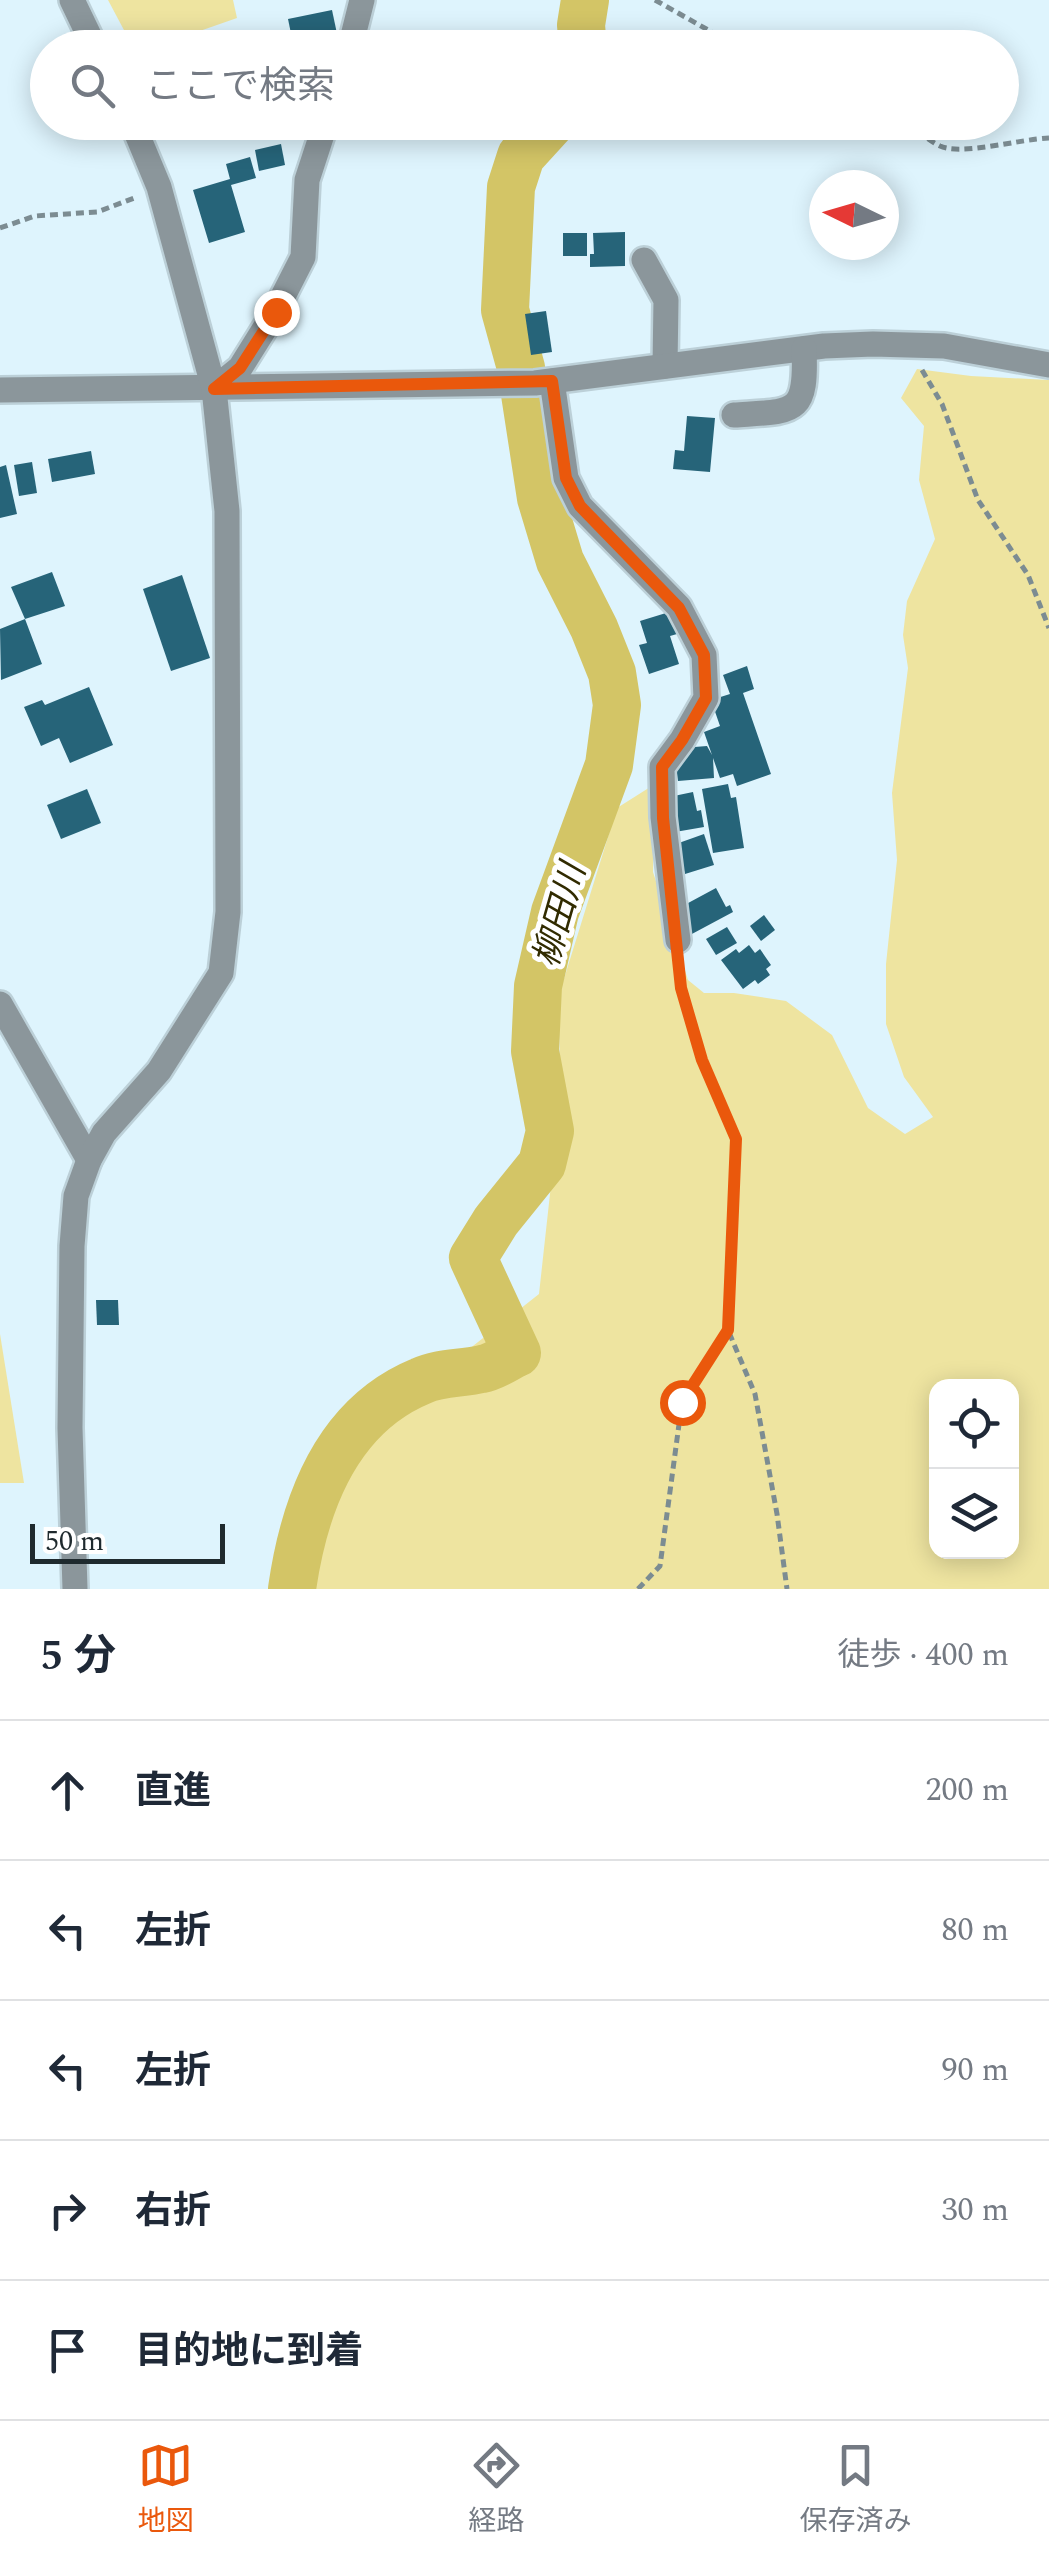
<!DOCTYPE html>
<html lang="ja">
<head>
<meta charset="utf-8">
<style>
  :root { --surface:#fff; --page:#f6f6f7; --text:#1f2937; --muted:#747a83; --line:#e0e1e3; --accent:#ea580c }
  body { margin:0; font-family:Spectral,"Noto Sans JP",serif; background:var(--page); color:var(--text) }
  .controls { position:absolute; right:30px; bottom:30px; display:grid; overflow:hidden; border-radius:20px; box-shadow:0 5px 25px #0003 }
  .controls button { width:90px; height:90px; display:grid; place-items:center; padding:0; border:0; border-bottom:2px solid var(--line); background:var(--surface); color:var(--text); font:50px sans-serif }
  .compass { position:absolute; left:809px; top:170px; width:90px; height:90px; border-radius:50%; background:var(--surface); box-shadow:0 5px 25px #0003; rotate:275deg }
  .scale { position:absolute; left:30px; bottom:25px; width:195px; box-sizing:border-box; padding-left:10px; border:5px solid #1f2a2e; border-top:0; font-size:28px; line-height:35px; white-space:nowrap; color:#1f2a2e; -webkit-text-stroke:8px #fff; paint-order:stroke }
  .stop { position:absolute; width:30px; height:30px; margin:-22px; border:8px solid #ea580c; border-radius:50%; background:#fff }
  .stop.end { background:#ea580c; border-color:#fff; box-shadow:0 2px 10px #0008 }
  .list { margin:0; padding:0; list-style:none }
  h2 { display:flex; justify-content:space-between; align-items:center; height:130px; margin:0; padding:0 40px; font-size:42px }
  h2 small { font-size:32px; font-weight:400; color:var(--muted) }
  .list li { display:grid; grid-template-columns:65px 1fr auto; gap:30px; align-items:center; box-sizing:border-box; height:140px; padding:0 40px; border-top:2px solid var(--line) }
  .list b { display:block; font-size:38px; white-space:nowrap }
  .list em { font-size:32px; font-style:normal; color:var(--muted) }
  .icon { flex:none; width:55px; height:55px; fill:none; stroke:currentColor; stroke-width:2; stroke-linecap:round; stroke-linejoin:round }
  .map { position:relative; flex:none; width:1049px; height:1589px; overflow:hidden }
  .search { position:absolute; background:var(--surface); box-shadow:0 5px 25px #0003; left:30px; right:30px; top:30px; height:110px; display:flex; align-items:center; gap:25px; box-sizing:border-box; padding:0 35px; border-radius:55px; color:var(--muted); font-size:38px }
  .sheet { height:830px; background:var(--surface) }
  nav { display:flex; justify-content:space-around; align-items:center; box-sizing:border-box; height:140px; border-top:2px solid var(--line); background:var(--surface); font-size:28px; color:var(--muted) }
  nav a { display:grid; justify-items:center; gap:5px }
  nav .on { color:var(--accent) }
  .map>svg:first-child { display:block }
</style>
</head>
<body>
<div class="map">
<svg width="1049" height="1589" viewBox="0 0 1049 1589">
  <rect width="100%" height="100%" fill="#def4fd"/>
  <g fill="#eee4a0" fill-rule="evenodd">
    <path d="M108 0H233L237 18 154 47H133Z"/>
    <path d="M917 369 971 376 1049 380V1589H298L316 1512 342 1453 402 1402 539 1294 561 1094 558 998 617 808 655 784 653 872 688 980 704 993H734L786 1001 832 1035 868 1108 905 1134 933 1117 904 1077 886 1024V964L897 860 892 793 908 668 903 635 907 601 935 539 919 480 924 426 901 398ZM936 1386H1012V1552H936Z"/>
    <path d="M0 1334 24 1483H0Z"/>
  </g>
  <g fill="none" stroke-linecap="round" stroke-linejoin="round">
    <g stroke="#d3c566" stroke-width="48">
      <path d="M583 48 581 25 585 0"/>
      <path d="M292 1589C304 1505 336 1416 421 1381 440 1372 461 1374 482 1369 494 1367 506 1358 517 1353L473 1258 496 1221 542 1164 550 1131 535 1051 538 986 555 912 609 765 617 705 612 673 594 628 560 561 541 498 521 368 505 310 511 187 521 156 552 122"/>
    </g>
  </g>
  <g fill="#266479">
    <path d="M332 10 340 48H294L288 19Z"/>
    <path d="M253 30 258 48H229L226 37Z"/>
    <path d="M281 144 285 165 259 171 255 150Z"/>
    <path d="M250 157 256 178 231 185 245 232 209 243 193 190 230 179 226 164Z"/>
    <path d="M625 232V266L590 267V254H594L593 233Z"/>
    <rect x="563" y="233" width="24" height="23"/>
    <path d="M546 311 552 352 531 355 525 314Z"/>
    <path d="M687 416 715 418 710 472 673 469 675 450 684 451Z"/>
    <path d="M91 451 95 474 52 482 48 459Z"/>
    <path d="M32 462 37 493 19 496 14 465Z"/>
    <path d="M6 465 17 514 0 518V467Z"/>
    <path d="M52 572 65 606 25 619 42 664 1 680 0 629 25 619 11 587Z"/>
    <path d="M182 575 210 658 171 671 143 589Z"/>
    <path d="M666 613 677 634 670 636 679 664 649 674 639 645 647 643 640 621Z"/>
    <path d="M747 666 754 689 743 693 771 774 737 786 733 774 720 778 713 758 714 778 678 781 675 758 682 748 707 746 712 755 704 732 720 726 711 700 730 694 723 675Z"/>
    <path d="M89 687 113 745 70 763 59 738 41 746 24 707 42 700 45 705Z"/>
    <path d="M728 784 731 798 736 797 744 848 713 853 702 789Z"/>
    <path d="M87 789 101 823 61 839 47 805Z"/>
    <path d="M693 792 697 811 701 810 704 827 675 832 669 797Z"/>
    <path d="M704 834 714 865 685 874 676 844Z"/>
    <path d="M716 888 726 907 730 905 733 912 690 935 677 909Z"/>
    <path d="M764 915 775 930 761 941 750 926Z"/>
    <path d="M727 927 737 943 716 955 706 939Z"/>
    <path d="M749 945 755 953 760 949 771 965 766 969 770 975 758 984 755 980 743 989 721 960 736 949 739 953Z"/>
    <path d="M96 1300H118L119 1325H97Z"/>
  </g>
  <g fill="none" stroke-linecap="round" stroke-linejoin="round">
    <g stroke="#bcd0d8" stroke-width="30">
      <g id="minor">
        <path d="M72 0 95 48"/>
        <path d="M350 48 362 0"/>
        <path d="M644 260 666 300 665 366"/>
        <path d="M552 381 566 478 580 506 679 607 704 655 706 698 682 740 662 767 663 817 678 940"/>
        <path d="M214 389 240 368 275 312 303 257 307 180 326 122"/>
        <path d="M0 390 535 383 824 346 873 344 944 346 1049 365"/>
        <path d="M734 415C795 411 807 416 804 349"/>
        <path d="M0 1004 89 1160"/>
        <path d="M75 1589 70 1428 72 1246 76 1196 89 1160 104 1133 159 1071 221 973 228 912 227 511 214 389 159 187 132 122"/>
      </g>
    </g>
    <g stroke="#7c8c92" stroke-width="5" stroke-dasharray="8 5" stroke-linecap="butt">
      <path d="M655 0 740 48"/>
      <path d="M908 122C918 131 928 140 940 146 961 156 1020 139 1049 138"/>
      <path d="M0 228 35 216 97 212 137 197"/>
      <path d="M922 370 942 404 978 500 1028 575 1049 628"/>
      <path d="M680 963 681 988 702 1060 735 1139 728 1330"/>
      <path d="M638 1589 660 1566 682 1402 728 1330 755 1394 777 1514 787 1589"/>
    </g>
    <use href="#minor" stroke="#8b969b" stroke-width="25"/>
  </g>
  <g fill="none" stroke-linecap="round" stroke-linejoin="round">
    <path stroke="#ea580c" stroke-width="12" d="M276 312 240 368 214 389 552 381 566 478 580 506 679 608 704 655 706 698 682 740 662 767 663 818 681 988 702 1060 736 1139 728 1330 682 1402"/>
  </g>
  <g text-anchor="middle" stroke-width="10" stroke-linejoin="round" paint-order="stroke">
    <g font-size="35" font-style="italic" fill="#312b00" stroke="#fff">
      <text transform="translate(559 915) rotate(-74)" y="12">柳田川</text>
    </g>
  </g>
</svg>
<div class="controls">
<button><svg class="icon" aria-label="locate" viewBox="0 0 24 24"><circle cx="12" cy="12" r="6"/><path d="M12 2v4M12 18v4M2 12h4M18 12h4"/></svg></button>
<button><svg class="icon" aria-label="layers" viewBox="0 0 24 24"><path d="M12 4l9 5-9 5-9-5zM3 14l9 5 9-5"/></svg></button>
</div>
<svg class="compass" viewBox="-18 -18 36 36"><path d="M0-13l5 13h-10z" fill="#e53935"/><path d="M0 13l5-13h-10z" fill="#747a83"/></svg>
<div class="scale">50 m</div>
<div class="stop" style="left:682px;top:1402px"></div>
<div class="stop end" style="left:276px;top:312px"></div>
<div class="search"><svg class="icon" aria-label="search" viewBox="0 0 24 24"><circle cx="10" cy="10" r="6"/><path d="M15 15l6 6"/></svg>ここで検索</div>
</div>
<section class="sheet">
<h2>5 分<small>徒歩 · 400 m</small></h2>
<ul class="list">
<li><svg class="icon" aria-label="ahead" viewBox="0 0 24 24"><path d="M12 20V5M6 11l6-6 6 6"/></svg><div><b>直進</b></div><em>200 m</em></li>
<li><svg class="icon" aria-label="left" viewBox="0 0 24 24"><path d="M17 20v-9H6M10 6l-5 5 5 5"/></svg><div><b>左折</b></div><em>80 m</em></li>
<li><svg class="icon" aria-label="left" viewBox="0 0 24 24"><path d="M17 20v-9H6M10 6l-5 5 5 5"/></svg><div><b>左折</b></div><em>90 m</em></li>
<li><svg class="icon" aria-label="right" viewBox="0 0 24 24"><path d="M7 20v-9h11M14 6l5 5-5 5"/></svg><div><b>右折</b></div><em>30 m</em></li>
<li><svg class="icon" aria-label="arrive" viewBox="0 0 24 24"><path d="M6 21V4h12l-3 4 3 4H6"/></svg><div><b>目的地に到着</b></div></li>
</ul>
</section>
<nav>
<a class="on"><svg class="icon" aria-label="map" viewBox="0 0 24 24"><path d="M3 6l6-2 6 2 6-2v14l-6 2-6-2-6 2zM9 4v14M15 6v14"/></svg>地図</a>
<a><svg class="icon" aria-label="directions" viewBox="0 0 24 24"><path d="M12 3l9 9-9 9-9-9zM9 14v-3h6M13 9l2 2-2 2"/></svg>経路</a>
<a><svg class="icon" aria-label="saved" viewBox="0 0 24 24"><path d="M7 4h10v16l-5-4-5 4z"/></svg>保存済み</a>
</nav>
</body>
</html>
